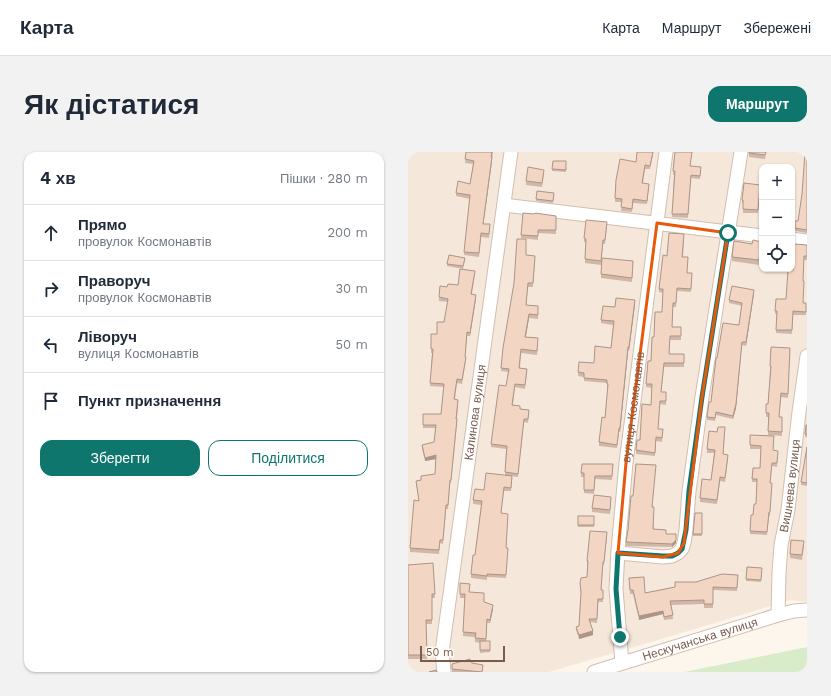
<!DOCTYPE html>
<html lang="uk">
<head>
<meta charset="utf-8">
<style>
  :root { --surface:#fff; --page:#f2f2f3; --text:#1f2937; --muted:#747a83; --line:#e0e1e3; --accent:#0f766e }
  body { margin:0; font-family:"Work Sans",sans-serif; background:var(--page); color:var(--text) }
  .controls { position:absolute; right:12px; top:12px; display:grid; overflow:hidden; border-radius:8px; box-shadow:0 1px 3px #0004 }
  .controls button { width:36px; height:36px; display:grid; place-items:center; padding:0; border:0; border-bottom:1px solid var(--line); background:var(--surface); color:var(--text); font:20px sans-serif }
  .scale { position:absolute; left:12px; bottom:10px; width:85px; box-sizing:border-box; padding-left:4px; border:2px solid #7a5c4d; border-top:0; font-size:11px; line-height:14px; white-space:nowrap; color:#7a5c4d; -webkit-text-stroke:3px #fffaf3; paint-order:stroke }
  .stop { position:absolute; width:12px; height:12px; margin:-9px; border:3px solid #0f766e; border-radius:50%; background:#fff }
  .stop.end { background:#0f766e; border-color:#fff; box-shadow:0 1px 4px #0008 }
  .list { margin:0; padding:0; list-style:none }
  h2 { display:flex; justify-content:space-between; align-items:center; height:52px; margin:0; padding:0 16px; font-size:17px }
  h2 small { font-size:13px; font-weight:400; color:var(--muted) }
  .list li { display:grid; grid-template-columns:26px 1fr auto; gap:12px; align-items:center; box-sizing:border-box; height:56px; padding:0 16px; border-top:1px solid var(--line) }
  .list b { display:block; font-size:15px; white-space:nowrap }
  .list p { margin:0; font-size:13px; white-space:nowrap; color:var(--muted) }
  .list em { font-size:13px; font-style:normal; color:var(--muted) }
  .actions { display:flex; gap:8px; padding:12px 16px }
  .actions a { flex:1; padding:9px 0; border:1px solid var(--accent); border-radius:12px; text-align:center; font-size:14px; color:var(--accent) }
  .actions .main { background:var(--accent); color:#fff }
  .icon { flex:none; width:22px; height:22px; fill:none; stroke:currentColor; stroke-width:2; stroke-linecap:round; stroke-linejoin:round }
  .map { position:relative; flex:none; width:399px; height:520px; overflow:hidden; border-radius:12px }
  header { display:flex; align-items:center; gap:24px; box-sizing:border-box; height:56px; padding:0 20px; background:var(--surface); border-bottom:1px solid var(--line) }
  header strong { font-size:19px }
  nav { display:flex; gap:22px; margin-inline-start:auto; font-size:14px }
  .intro { display:flex; align-items:center; justify-content:space-between; box-sizing:border-box; height:96px; padding:0 24px }
  h1 { margin:0; font-size:28px }
  .button { padding:10px 18px; border-radius:12px; background:var(--accent); color:#fff; font-size:14px; font-weight:700 }
  main { display:flex; gap:24px; padding:0 24px }
  aside { flex:1; background:var(--surface); border-radius:12px; box-shadow:0 1px 3px #0004 }
  .map>svg:first-child { display:block }
</style>
</head>
<body>
<header>
<strong>Карта</strong>
<nav><a>Карта</a><a>Маршрут</a><a>Збережені</a></nav>
</header>
<div class="intro"><h1>Як дістатися</h1><a class="button">Маршрут</a></div>
<main>
<aside>
<h2>4 хв<small>Пішки · 280 m</small></h2>
<ul class="list">
<li><svg class="icon" aria-label="ahead" viewBox="0 0 24 24"><path d="M12 20V5M6 11l6-6 6 6"/></svg><div><b>Прямо</b><p>провулок Космонавтів</p></div><em>200 m</em></li>
<li><svg class="icon" aria-label="right" viewBox="0 0 24 24"><path d="M7 20v-9h11M14 6l5 5-5 5"/></svg><div><b>Праворуч</b><p>провулок Космонавтів</p></div><em>30 m</em></li>
<li><svg class="icon" aria-label="left" viewBox="0 0 24 24"><path d="M17 20v-9H6M10 6l-5 5 5 5"/></svg><div><b>Ліворуч</b><p>вулиця Космонавтів</p></div><em>50 m</em></li>
<li><svg class="icon" aria-label="arrive" viewBox="0 0 24 24"><path d="M6 21V4h12l-3 4 3 4H6"/></svg><div><b>Пункт призначення</b></div></li>
</ul>
<div class="actions"><a class="main">Зберегти</a><a>Поділитися</a></div>
</aside>
<div class="map">
<svg width="399" height="520" viewBox="0 0 399 520">
  <rect width="100%" height="100%" fill="#fdf6ec"/>
  <path fill="#f5e8da" fill-rule="evenodd" d="M0 0H399V450L382 448 287 477 141 520H0ZM354 15H384V117H354Z"/>
  <path fill="#d8ecc9" d="M399 495V520H276Z"/>
  <g fill="none" stroke-linecap="round" stroke-linejoin="round">
    <g stroke="#d1beb0" stroke-width="15">
      <g id="minor">
        <path d="M96 53 354 84"/>
        <path d="M384 87 399 89"/>
        <path d="M210 401 255 405 264 404 270 401 274 397 276 391 278 378 281 339 294 245 333 0"/>
        <path id="s1" d="M370 463 371 421 373 393 380 358 391 260 399 204"/>
        <path id="s2" d="M214 511 208 437 210 398 218 311 258 0"/>
        <path id="s3" d="M36 520 34 500 103 0"/>
        <path id="s4" d="M186 520 370 463 386 459 399 458"/>
      </g>
    </g>
    <use href="#minor" stroke="#fff" stroke-width="13"/>
  </g>
  <g fill="#d1b7a8">
    <path d="M58 0H85L75 72 82 76 81 86 73 85 71 105 56 103 62 47 48 44V41L62 32 65 12 57 11Z"/>
    <path d="M267 0H284L282 14 293 18 292 27 283 26 280 66 264 65 266 23H265V19Z"/>
    <path d="M341 0H358L357 7 341 5Z"/>
    <path d="M399 0V81L387 79V69H390L394 42Z"/>
    <path d="M245 3 242 17H237L235 31 241 35 239 52 225 51 224 60 213 59 214 50H207V46L228 10Z"/>
    <path d="M145 9H158V20L144 19Z"/>
    <path d="M136 22 134 35 118 33V29Z"/>
    <path d="M352 36 350 61H335V51H334V48Z"/>
    <path d="M129 39 146 41 145 51 128 49Z"/>
    <path d="M148 64V82L130 81V88L113 86V83Z"/>
    <path d="M199 74 197 92H195L193 113 177 111 178 90H176V86Z"/>
    <path d="M276 86 275 105 279 121H284L283 140 269 139 268 155H265L264 175H273V188H262L261 202H276V215H256L253 240H258V253L252 252 250 277 255 281 254 290 248 289 247 304 228 302V298L232 288 243 253 244 236 238 235V232L243 209 246 185 254 160 255 141 251 140V137L259 104Z"/>
    <path d="M399 93V108H396L395 129V151H398V163H385L384 182 368 181 369 162H367V159L378 147 385 118Z"/>
    <path d="M354 94 351 113 324 109V105Z"/>
    <path d="M118 103 127 107 125 135H120L118 153 130 158V167L121 166 118 185 130 190 129 203 113 201 112 216 119 220 117 237 107 235 105 253 121 261 120 271 116 270 110 325 104 324 103 339H96L93 362 98 396V426L79 425V428L63 426V422L67 403 73 353 65 352V348L76 338 97 323 98 297 83 295V292L98 234 100 220 93 219 95 200V196Z"/>
    <path d="M57 108 55 117 39 114V112Z"/>
    <path d="M225 113 224 130 193 126V122Z"/>
    <path d="M67 122 64 142 68 146 62 184H59L57 205 58 208 54 232 49 231 47 247 50 251 49 267V271L43 331H42L40 357H38L35 392 32 391 31 402 2 400V396L11 349 8 329 13 328V324L27 322 28 307 17 309 14 297V293L26 290 28 276H15V262H33L36 235 22 234 24 201H23V182H29L36 170 40 150 31 149V145L39 135 50 133Z"/>
    <path d="M346 141 338 194 334 193 328 256 325 267 308 263 307 269 299 268V265L303 250 309 206 331 173 334 154 321 151V148Z"/>
    <path d="M227 152 221 199H220L212 280H211L209 296 191 294V290L197 266 200 235H199V231L176 229V225L170 224V220L186 211 203 196 205 173 193 171V168L207 155Z"/>
    <path d="M382 196 380 246 373 245 371 265H374V284L360 283V265H358V261L360 252 362 218V214Z"/>
    <path d="M399 273V285H397V282Z"/>
    <path d="M317 279 315 302 320 307 317 330 312 329 309 352 292 350V346L303 328 306 301H299V297L309 280Z"/>
    <path d="M342 283 365 298 370 302 369 315 364 314 362 331V364H361L359 383 342 382V379L348 352 349 330H344L345 316H352L353 297H342Z"/>
    <path d="M399 295V334L393 333V330Z"/>
    <path d="M174 312H205L204 328 187 327 186 342 176 341V325H173Z"/>
    <path d="M203 349 202 362 184 360V356Z"/>
    <path d="M244 355 246 377 258 382H268V391L264 395 218 394 220 378Z"/>
    <path d="M287 361H294V384H285Z"/>
    <rect x="170" y="364" width="16" height="11"/>
    <path d="M199 384 196 413H195L193 438H195V450H190L189 471 182 470 185 483 171 487 168 478V475L171 474 173 442 172 431 179 425 180 412H179V409Z"/>
    <path d="M396 393 394 408 382 406V402Z"/>
    <path d="M0 413 27 442V446H24V472H18L19 507H0Z"/>
    <path d="M339 415 354 416 353 430 338 429Z"/>
    <path d="M330 423 329 439 305 438V456H296V452L263 453 265 467 256 468 255 462 231 468 225 442H222L221 426 237 441 267 435 288 430Z"/>
    <path d="M61 440 85 457 82 471H79L78 489H82V500L72 501V491L67 490V485L55 484 57 446H52V442Z"/>
    <path d="M64 511 75 513 74 520H44V512Z"/>
  </g>
  <g fill="#aa9588">
    <path d="M84 5V9L75 75V72Z"/>
    <path d="M354 90V94L351 113V108Z"/>
    <path d="M346 138V141L338 194V190Z"/>
    <path d="M68 143V146L62 184V181Z"/>
    <path d="M227 148V152L221 199V195Z"/>
    <path d="M121 162V166L117 188V185Z"/>
    <path d="M334 190 328 256 325 267V264Z"/>
    <path d="M220 195V199L212 280V276Z"/>
    <path d="M28 303V307L17 309V306Z"/>
    <path d="M268 388V391L264 395V392Z"/>
    <path d="M85 453V457L82 471V468Z"/>
    <path d="M255 459V462L231 468V464Z"/>
    <path d="M185 479V483L171 487V483Z"/>
  </g>
  <g fill="#f3d5c3" stroke="#aa9588">
    <path d="M58 0H84L83 5H84L75 72H82L81 82 73 81 71 101 56 100 62 43 48 41 50 29 62 32 66 9 57 7Z"/>
    <path d="M229 0H245L242 14 237 13 234 31 241 32 239 49 225 47 224 57 213 55 214 47 207 46 208 28 212 7 228 10Z"/>
    <path d="M267 0H284L282 14 293 15 292 24 283 23 280 62H264L267 19H265Z"/>
    <path d="M341 0H358L357 3 341 1Z"/>
    <path d="M397 0H399V78L387 76V69H390L394 42Z"/>
    <path d="M145 9H158V18L144 17Z"/>
    <path d="M120 15 136 18 134 31 118 29Z"/>
    <path d="M336 31 352 33 350 58 335 57V48H334Z"/>
    <path d="M129 39 146 41 145 49 128 47Z"/>
    <path d="M115 61 126 62 127 61 148 64V78H130V84L113 83Z"/>
    <path d="M178 68 199 70 197 88H195L193 109 177 107 178 87 176 86Z"/>
    <path d="M261 81 276 82 274 105H280L279 121H284L283 137 269 136 268 151H265L264 175H273V184H262L261 202H276V211H256L253 240H258V249H252L250 277H255L254 286 248 285 247 301 228 298 229 288H232L234 252 243 253 244 232H238L240 209H243L244 185H246L247 160H254L255 137H251L255 103 259 104Z"/>
    <path d="M109 87H118V103L127 104 125 131H120L118 153 130 154V163L121 162 117 185 130 186 129 199 113 197 111 216 119 217 117 233 107 232 104 253 112 254V257L121 258 120 267H116L110 322 97 320 99 294 83 292 91 233 98 234 101 217 93 216 95 196 106 131Z"/>
    <path d="M345 88 354 90 351 108 324 105 326 89 344 92Z"/>
    <path d="M386 92 399 93V104H396L395 129H396L395 151H398V160L385 159 384 178H368L369 159H367L368 147H378L380 118H385Z"/>
    <path d="M41 103 57 106 55 114 39 112Z"/>
    <path d="M194 106 225 109 224 126 193 122Z"/>
    <path d="M52 117 67 119 63 142 68 143 62 181 59 180 57 205H58L54 228 49 227 46 247 50 248 48 267H49L43 328H42L40 353H38L35 388H32L31 398 2 396 6 348 11 349 8 329 13 328V324L27 322 28 303 17 306 14 293 26 290 28 273H15V262H33L36 232 22 231 25 197H23V182H29V170H36L40 147 31 145 32 134 39 135 40 132 50 133Z"/>
    <path d="M324 134 346 138 338 190H334L328 252 325 264 308 260 307 266 299 265 301 250H303L308 206H309L315 171 331 173 334 151 321 148Z"/>
    <path d="M208 146 227 148 221 195H220L212 276H211L209 293 191 290 194 265 197 266 200 232H199V228L176 226V221L170 220 171 210 186 211 187 194 203 196 206 169 193 168 195 154 207 155Z"/>
    <path d="M363 195 382 196 380 242 373 241 371 265H374V280L360 279 361 261H358V252H360L363 214H362Z"/>
    <path d="M398 273H399V282H397Z"/>
    <path d="M310 275H317L315 302 320 303 317 326 312 325 309 348 292 346 294 327 303 328 307 298 299 297 301 279 309 280Z"/>
    <path d="M342 283 366 284 365 298 370 299 369 311H364L362 331H364L362 360H361L359 380 342 379 343 363H345L346 352H348L349 327H344L345 316H352L353 294 342 293Z"/>
    <path d="M399 295V331L393 330Z"/>
    <path d="M174 312H205L204 324H187L186 338H176V321H173Z"/>
    <path d="M228 312 248 313 244 355H246L245 377 258 378V382H268V388L264 392 218 390 220 378 223 344H225Z"/>
    <path d="M78 321 104 324 103 336 96 335 93 361 100 362 98 396H100L98 423 79 422V424L63 422 65 403H67L74 349 65 348 67 337 76 338Z"/>
    <path d="M186 343 203 345 202 358 184 356Z"/>
    <path d="M287 361H294V382H285Z"/>
    <rect x="170" y="364" width="16" height="9"/>
    <path d="M182 379 199 380 196 410H195L193 438H195V447H190L189 467H181L185 479 171 483 168 475 171 474 173 440 172 431 173 426 179 425 180 409H179Z"/>
    <path d="M383 388 396 389 394 403 382 402Z"/>
    <path d="M25 411 27 442H24V468H18L19 503H0V413Z"/>
    <path d="M339 415 354 416 353 428 338 427Z"/>
    <path d="M314 422 330 423 329 436 305 435V452H296V448L262 449 265 463 256 465 255 459 231 464 225 438H222L221 426 236 425 237 441 267 435V430H288Z"/>
    <path d="M52 431 62 432 61 440 76 441V450L85 453 82 468 79 467 78 487 67 486 68 481 55 480 57 442H52Z"/>
    <rect x="72" y="489" width="10" height="9"/>
    <path d="M62 507 64 511 75 513 74 520 44 517V512Z"/>
    <path d="M28 518 29 520H21Z"/>
  </g>
  <g fill="none" stroke-linecap="round" stroke-linejoin="round">
    <path stroke="#0f766e" stroke-width="5" d="M212 485 208 437 210 401 255 404H264L270 401 274 397 278 378 281 339 294 245 320 81"/>
  </g>
  <path fill="none" stroke="#e8590c" stroke-width="3" stroke-linejoin="round" d="M249 71 320 81 294 245 276 391 270 401 255 405 210 401 218 311Z"/>
  <g text-anchor="middle" stroke-width="3" stroke-linejoin="round" paint-order="stroke">
    <g font-size="12" fill="#7a5c4d" stroke="#fffaf3">
      <text dy="4" stroke="none"><textPath href="#s2" startOffset="257">вулиця Космонавтів</textPath></text>
      <text dy="4" stroke="none"><textPath href="#s3" startOffset="262">Калинова вулиця</textPath></text>
      <text dy="4" stroke="none"><textPath href="#s1" startOffset="130">Вишнева вулиця</textPath></text>
      <text dy="4" stroke="none"><textPath href="#s4" startOffset="111">Нескучанська вулиця</textPath></text>
    </g>
  </g>
</svg>
<div class="controls">
<button>+</button>
<button>−</button>
<button><svg class="icon" aria-label="locate" viewBox="0 0 24 24"><circle cx="12" cy="12" r="6"/><path d="M12 2v4M12 18v4M2 12h4M18 12h4"/></svg></button>
</div>
<div class="scale">50 m</div>
<div class="stop" style="left:320px;top:81px"></div>
<div class="stop end" style="left:212px;top:485px"></div>
</div>
</main>
</body>
</html>
